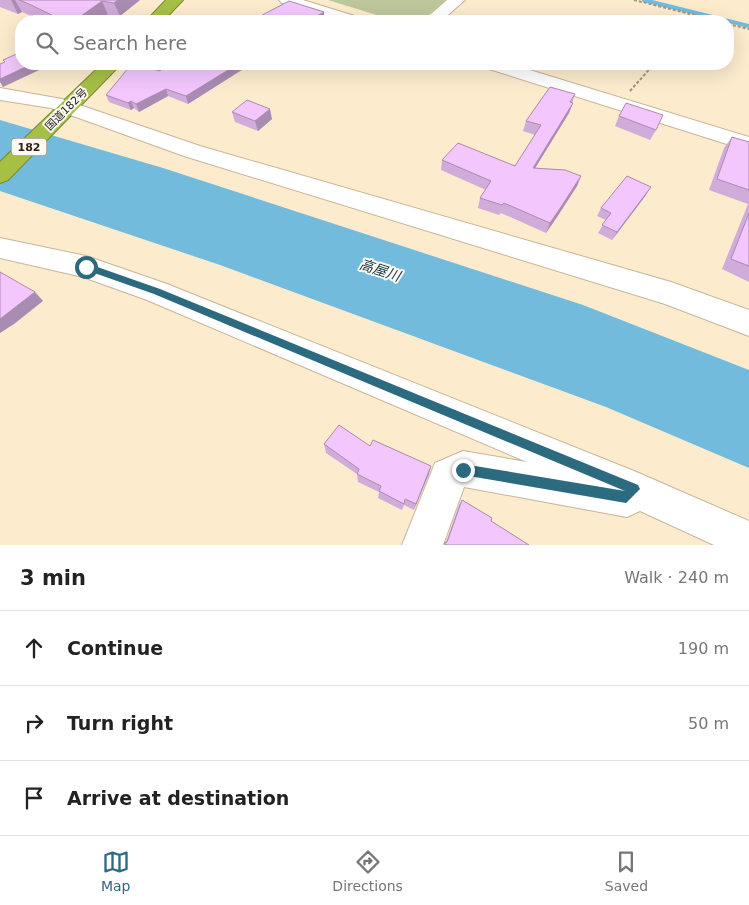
<!DOCTYPE html>
<html lang="en">
<head>
<meta charset="utf-8">
<style>
  :root { --surface:#fff; --page:#f2f2f2; --text:#222; --muted:#767676; --line:#e0e0e0; --accent:#2c6a80 }
  body { margin:0; font-family:"DejaVu Sans","Noto Sans JP",sans-serif; background:var(--page); color:var(--text) }
  .stop { position:absolute; width:15px; height:15px; margin:-11px; border:4px solid #2c6a80; border-radius:50%; background:#fff }
  .stop.end { background:#2c6a80; border-color:#fff; box-shadow:0 1px 5px #0008 }
  .list { margin:0; padding:0; list-style:none }
  h2 { display:flex; justify-content:space-between; align-items:center; height:65px; margin:0; padding:0 20px; font-size:21px }
  h2 small { font-size:16px; font-weight:400; color:var(--muted) }
  .list li { display:grid; grid-template-columns:32px 1fr auto; gap:15px; align-items:center; box-sizing:border-box; height:75px; padding:0 20px; border-top:1px solid var(--line) }
  .list b { display:block; font-size:19px; white-space:nowrap }
  .list em { font-size:16px; font-style:normal; color:var(--muted) }
  .icon { flex:none; width:28px; height:28px; fill:none; stroke:currentColor; stroke-width:2; stroke-linecap:round; stroke-linejoin:round }
  .map { position:relative; flex:none; width:749px; height:545px; overflow:hidden }
  .search { position:absolute; background:var(--surface); box-shadow:0 5px 20px #0002; left:15px; right:15px; top:15px; height:55px; display:flex; align-items:center; gap:12px; box-sizing:border-box; padding:0 18px; border-radius:20px; color:var(--muted); font-size:19px }
  .sheet { height:290px; background:var(--surface) }
  nav { display:flex; justify-content:space-around; align-items:center; box-sizing:border-box; height:70px; border-top:1px solid var(--line); background:var(--surface); font-size:14px; color:var(--muted) }
  nav a { display:grid; justify-items:center; gap:2px }
  nav .on { color:var(--accent) }
  .map>svg:first-child { display:block }
</style>
</head>
<body>
<div class="map">
<svg width="749" height="545" viewBox="0 0 749 545">
  <rect width="100%" height="100%" fill="#fcebcd"/>
  <path fill="#bec79b" d="M328 0H447L420 21H396Z"/>
  <path fill="#73bbdd" d="M0 120 163 168 583 305 749 370V468L606 407 220 265 0 191Z"/>
  <g fill="none" stroke-linecap="round" stroke-linejoin="round">
    <g stroke="#73bbdd" stroke-width="4">
      <path d="M644 0 749 26"/>
      <path d="M355 17 367 21"/>
    </g>
    <g stroke="#c6b599" stroke-width="2">
      <g id="minor">
        <path d="M279 0H303L361 18 363 21H339L282 3Z"/>
        <path d="M447 0H465L441 21H423Z"/>
        <path d="M483 64H510L749 137V151L486 68Z"/>
        <path d="M0 88 62 99 200 146 671 282 749 310V336L665 304 184 156 51 108 0 100Z"/>
        <path d="M0 238 86 256 167 284 634 471 749 521V545H714L640 511 627 517 464 487 443 545H402L435 463 463 451 527 462 147 300 83 277 0 258Z"/>
      </g>
    </g>
    <g stroke="#7b8936" stroke-width="2">
      <g id="highway">
        <path d="M166 0H183L163 21H146Z"/>
        <path d="M102 64H121L8 180 0 183V162Z"/>
      </g>
    </g>
    <g stroke="#a1957f" stroke-width="2" stroke-dasharray="3 2" stroke-linecap="butt">
      <path d="M634 0 719 21"/>
      <path d="M692 21 697 16"/>
      <path d="M728 24 749 29"/>
      <path d="M630 91 654 64"/>
    </g>
    <use href="#minor" fill="#fff" fill-rule="evenodd"/>
    <use href="#highway" fill="#a6c046" fill-rule="evenodd"/>
  </g>
  <g fill="#d1abda">
    <path d="M0 0H140L120 16 108 15 99 21H44L22 12 18 14 0 7Z"/>
    <path d="M251 64 188 104 168 96 139 112 134 108 131 110 109 102 106 95 159 71Z"/>
    <path d="M575 94 569 113 535 168 581 176 577 186 557 217 546 233 501 213 499 215 478 208 480 198 486 190 441 170 442 160 515 166 535 135 523 131 526 121Z"/>
    <path d="M232 112 272 119 258 131 235 122Z"/>
    <path d="M619 116 656 130 650 140 615 126Z"/>
    <path d="M732 137 749 142V282L722 269 748 204 709 190 724 148Z"/>
    <path d="M646 195 612 240 598 233 606 220 597 216 601 208Z"/>
    <path d="M324 444 370 446 431 466 414 510 404 505 402 510 378 498 379 492 358 482 357 474 326 453Z"/>
    <path d="M462 500 491 521 529 545H443L446 542 459 505Z"/>
  </g>
  <g fill="#aa8bb1">
    <path d="M11 0H15L22 12 18 14Z"/>
    <path d="M118 0H140L120 16 114 3Z"/>
    <path d="M102 1 108 15 99 21H74Z"/>
    <path d="M324 12V18L319 21H308Z"/>
    <path d="M32 64H52L3 87 0 82V79Z"/>
    <path d="M238 64H251L188 104 186 96Z"/>
    <path d="M166 89 168 96 139 112 136 104Z"/>
    <path d="M131 101 134 108 131 110 128 103Z"/>
    <path d="M573 103 569 113 529 178 533 168Z"/>
    <path d="M270 109 272 119 258 131 255 121Z"/>
    <path d="M581 176 577 186 557 217 546 233 550 223Z"/>
    <path d="M651 187 646 195 612 240 617 232Z"/>
    <path d="M35 292 43 301 14 324 0 333V319Z"/>
    <path d="M431 466 429 474 414 510 416 504Z"/>
  </g>
  <g fill="#f3c7fd" stroke="#aa8bb1">
    <path d="M19 0H118L114 3 102 1 74 21H64L29 4Z"/>
    <path d="M289 1 324 12 308 21H251Z"/>
    <path d="M21 52V64H32L0 79V64L5 62 3 60Z"/>
    <path d="M172 64H238L186 96 166 89 136 104 131 101 128 103 106 95 130 66 141 67 144 65 159 71Z"/>
    <path d="M550 87 575 94 570 102 573 103 533 168 565 170 581 176 561 207 550 223 504 203 502 205 480 198 491 181 442 160 458 143 515 166 541 125 526 121Z"/>
    <path d="M247 100 270 109 255 121 232 112Z"/>
    <path d="M626 103 663 115 656 130 619 116Z"/>
    <path d="M732 137 749 142V190L717 179Z"/>
    <path d="M627 176 651 187 617 232 602 225 611 213 601 208Z"/>
    <path d="M749 213V266L731 259Z"/>
    <path d="M0 272 35 292 0 319Z"/>
    <path d="M339 425 370 446 373 440 431 466 416 504 405 499 404 504 379 491 381 486 357 474 359 469 324 444Z"/>
    <path d="M462 500 492 518 491 521 529 545H447L444 543 447 542Z"/>
  </g>
  <path fill="#2c6a80" d="M86 263 160 289 638 485 640 489 626 503 463 475 458 470 463 464 625 491 154 294 83 269 82 267Z"/>
  <g text-anchor="middle" stroke-width="4" stroke-linejoin="round" paint-order="stroke">
    <g font-size="11" fill="#2b2419" stroke="#fdfaf4">
      <text transform="translate(66 109) rotate(-45)" y="4">国道182号</text>
    </g>
    <rect fill="#fdfaf4" stroke="#6a645b" stroke-width="1" x="11.5" y="138.5" width="35" height="17" rx="4"/>
    <g font-size="11" font-weight="bold" fill="#2b2419">
      <text x="29" y="151">182</text>
    </g>
    <g font-size="14" font-style="italic" fill="#0d2f3e" stroke="#fdfaf4">
      <text transform="translate(380 270) rotate(18)" y="5">高屋川</text>
    </g>
  </g>
</svg>
<div class="stop" style="left:86px;top:267px"></div>
<div class="stop end" style="left:463px;top:470px"></div>
<div class="search"><svg class="icon" aria-label="search" viewBox="0 0 24 24"><circle cx="10" cy="10" r="6"/><path d="M15 15l6 6"/></svg>Search here</div>
</div>
<section class="sheet">
<h2>3 min<small>Walk · 240 m</small></h2>
<ul class="list">
<li><svg class="icon" aria-label="ahead" viewBox="0 0 24 24"><path d="M12 20V5M6 11l6-6 6 6"/></svg><div><b>Continue</b></div><em>190 m</em></li>
<li><svg class="icon" aria-label="right" viewBox="0 0 24 24"><path d="M7 20v-9h11M14 6l5 5-5 5"/></svg><div><b>Turn right</b></div><em>50 m</em></li>
<li><svg class="icon" aria-label="arrive" viewBox="0 0 24 24"><path d="M6 21V4h12l-3 4 3 4H6"/></svg><div><b>Arrive at destination</b></div></li>
</ul>
</section>
<nav>
<a class="on"><svg class="icon" aria-label="map" viewBox="0 0 24 24"><path d="M3 6l6-2 6 2 6-2v14l-6 2-6-2-6 2zM9 4v14M15 6v14"/></svg>Map</a>
<a><svg class="icon" aria-label="directions" viewBox="0 0 24 24"><path d="M12 3l9 9-9 9-9-9zM9 14v-3h6M13 9l2 2-2 2"/></svg>Directions</a>
<a><svg class="icon" aria-label="saved" viewBox="0 0 24 24"><path d="M7 4h10v16l-5-4-5 4z"/></svg>Saved</a>
</nav>
</body>
</html>
